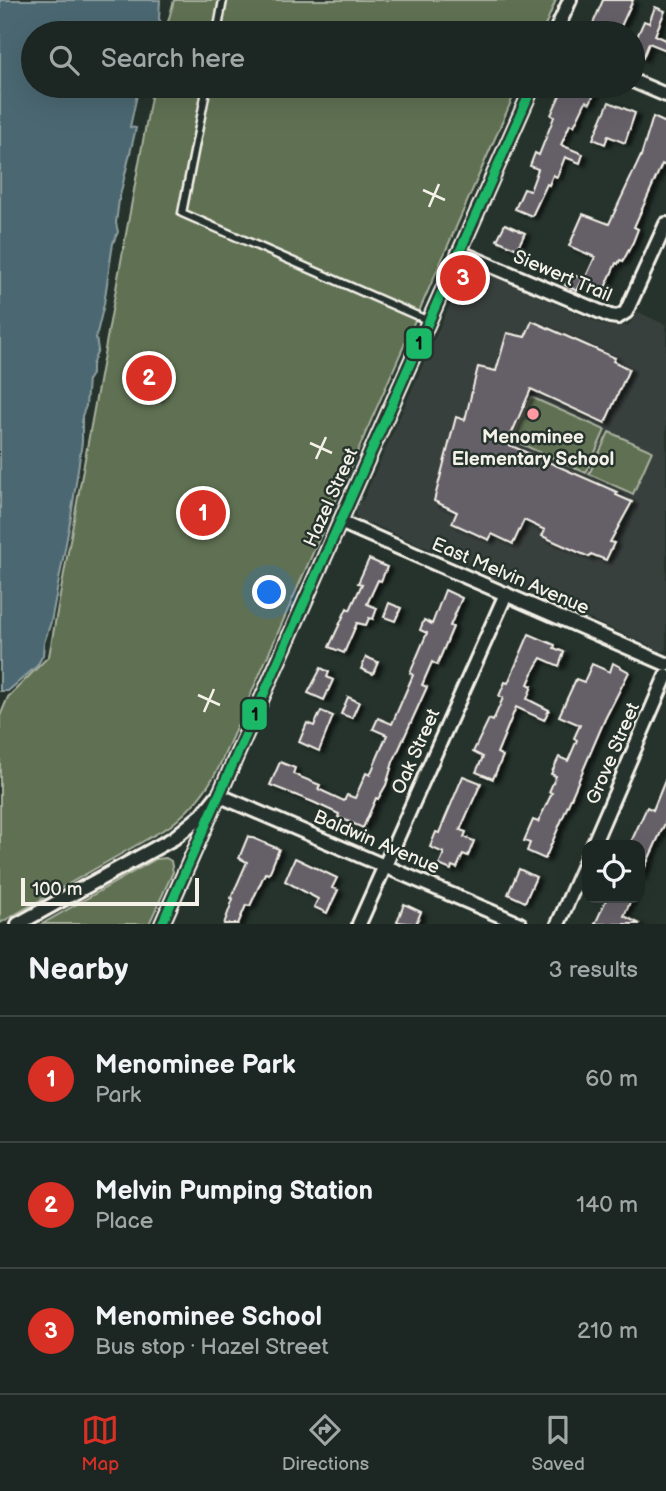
<!DOCTYPE html>
<html lang="en">
<head>
<meta charset="utf-8">
<style>
  :root { --surface:#1c2622; --page:#252e2a; --text:#f1f3f6; --muted:#a0a5a5; --line:#3a4340; --accent:#d93025 }
  body { margin:0; font-family:"Balsamiq Sans",sans-serif; background:var(--page); color:var(--text) }
  .controls { position:absolute; right:21px; bottom:21px; display:grid; overflow:hidden; border-radius:14px; box-shadow:0 7px 28px #0002 }
  .controls button { width:63px; height:63px; display:grid; place-items:center; padding:0; border:0; border-bottom:2px solid var(--line); background:var(--surface); color:var(--text); font:35px sans-serif }
  .scale { position:absolute; left:21px; bottom:18px; width:178px; box-sizing:border-box; padding-left:7px; border:4px solid #f4f1e8; border-top:0; font-size:19px; line-height:24px; white-space:nowrap; color:#f4f1e8; -webkit-text-stroke:5px #26332d; paint-order:stroke }
  .you { position:absolute; left:270px; top:593px; width:24px; height:24px; margin:-18px; border:5px solid #fff; border-radius:50%; background:#1a73e8; box-shadow:0 0 0 10px #1a73e833 }
  .badge { display:grid; place-items:center; width:46px; height:46px; border-radius:50%; background:var(--accent); color:#fff; font-size:23px; font-weight:700 }
  .pin { position:absolute; translate:-50% -50%; border:4px solid #fff; box-shadow:0 2px 7px #0006 }
  .list { margin:0; padding:0; list-style:none }
  h2 { display:flex; justify-content:space-between; align-items:center; height:91px; margin:0; padding:0 28px; font-size:30px }
  h2 small { font-size:23px; font-weight:400; color:var(--muted) }
  .list li { display:grid; grid-template-columns:46px 1fr auto; gap:21px; align-items:center; box-sizing:border-box; height:126px; padding:0 28px; border-top:2px solid var(--line) }
  .list b { display:block; font-size:26px; white-space:nowrap }
  .list p { margin:0; font-size:23px; white-space:nowrap; color:var(--muted) }
  .list em { font-size:23px; font-style:normal; color:var(--muted) }
  .icon { flex:none; width:38px; height:38px; fill:none; stroke:currentColor; stroke-width:2; stroke-linecap:round; stroke-linejoin:round }
  .map { position:relative; flex:none; width:666px; height:924px; overflow:hidden }
  .search { position:absolute; background:var(--surface); box-shadow:0 7px 28px #0002; left:21px; right:21px; top:21px; height:77px; display:flex; align-items:center; gap:18px; box-sizing:border-box; padding:0 24px; border-radius:38px; color:var(--muted); font-size:26px }
  .sheet { height:469px; background:var(--surface) }
  nav { display:flex; justify-content:space-around; align-items:center; box-sizing:border-box; height:98px; border-top:2px solid var(--line); background:var(--surface); font-size:19px; color:var(--muted) }
  nav a { display:grid; justify-items:center; gap:4px }
  nav .on { color:var(--accent) }
  .map>svg:first-child { display:block }
</style>
</head>
<body>
<div class="map">
<svg width="666" height="924" viewBox="0 0 666 924">
  <defs>
    <filter id="shadow"><feDropShadow dx="5" dy="3" stdDeviation="2" flood-color="#0009"/></filter>
  </defs>
  <rect width="100%" height="100%" fill="#26332d"/>
  <filter id="ink" filterUnits="userSpaceOnUse"><feTurbulence type="fractalNoise" baseFrequency=".0143" numOctaves="2"/><feDisplacementMap in="SourceGraphic" scale="14" xChannelSelector="R" yChannelSelector="G"/><feConvolveMatrix kernelMatrix="1 2 1 2 8 2 1 2 1" color-interpolation-filters="sRGB"/></filter>
  <g filter="url(#ink)">
    <path fill="#39403e" d="M466 268H474L606 326H628L638 312 666 325V650L664 651H659L649 645 501 580 490 579 487 574 370 523 367 524 355 516 358 503 363 500Z"/>
    <g fill="#607153" stroke="#aab19e" stroke-width="2">
      <path d="M174 0H556L542 33H165Z"/>
      <path d="M153 86H518L218 769C205 793 191 809 170 826L0 923V716L8 697 49 656Z"/>
      <path d="M531 397 605 430 586 473 512 440Z"/>
      <path d="M609 432 652 451 633 494 589 474Z"/>
      <path d="M166 858 171 861 173 872 149 924H42L156 859Z"/>
    </g>
    <path fill="#4c6872" stroke="#8f9fa1" stroke-width="2" d="M0 0H160L159 19 168 33H33V86H139L130 127 136 128 119 200 116 223 118 232 113 243 104 304 96 337 98 350 92 365V373L88 379 86 406 82 416V442L71 517 51 622 44 643 43 655 37 666 8 691H0Z"/>
    <g fill="#655e67" stroke="#f4f1e8" stroke-width="2" filter="url(#shadow)">
      <path d="M603 0H633L618 33H589Z"/>
      <path d="M655 7 665 11 655 35 666 40V50L649 43 643 58 633 54V46L644 21 649 23Z"/>
      <path d="M564 86H585L595 92 590 103 586 101 574 126 570 124 561 145 583 154 580 163 565 157 557 177 553 175 549 185 547 184 532 216 515 209 524 189 530 191 538 169 530 166 535 153 539 155 554 117 551 115Z"/>
      <path d="M609 102 635 113 625 143 608 136 605 144 593 139Z"/>
      <path d="M653 117 666 123V166L662 164 634 227 638 229 633 242 623 261 620 260 618 264 616 263 604 290 584 281 595 257 569 246 583 214 609 224 641 156Z"/>
      <path d="M505 224 525 233 517 249 497 240Z"/>
      <path d="M571 274 583 279 577 291 565 285Z"/>
      <path d="M532 321 615 358 613 361 629 369 605 423 531 389 507 444 617 492 616 495 632 502 610 542 614 543 606 560 591 554 589 557 542 536 545 530 524 520 513 544 492 534 489 540 452 523 457 512 434 501 456 417 465 420 478 367 496 371 507 333 525 337Z"/>
      <path d="M140 359 169 372 158 398 128 385Z"/>
      <path d="M369 559 387 567 381 581 378 580 367 604 377 608 373 619 369 618 366 625 357 623 344 653 329 647 347 608 350 610 362 584 358 583Z"/>
      <path d="M445 590 462 598 450 626 453 627 437 665 432 662 422 685 427 687 393 762 386 785 378 799 376 798 363 828 338 817 339 814 313 802 270 785 280 762 295 768 293 774 320 785 318 789 344 801 347 795 355 798 366 773 370 775 387 735 373 729 378 718 392 724 413 675 410 673 427 633 420 630 424 620 432 624Z"/>
      <path d="M389 603 401 608 395 621 384 617Z"/>
      <path d="M529 634 555 645 554 648 564 652 559 666 541 658 536 666 528 684 532 686 527 699 549 710 544 720 516 707 497 753 503 756 493 779 476 772 483 757 473 752 489 719 493 721 503 698 499 696 505 682 508 683Z"/>
      <path d="M366 657 378 662 373 674 361 669Z"/>
      <path d="M613 663 629 672 605 719 545 859 527 851 530 843 524 841 533 820 538 822 552 793 549 792 556 776 551 774 559 757 568 761 577 740 574 738 580 725 559 716 576 679 584 682 592 664 610 672Z"/>
      <path d="M321 668 329 672 327 677 333 680 324 700 308 693Z"/>
      <path d="M348 697 359 702 352 718 341 714Z"/>
      <path d="M321 711 333 716 319 751 299 742 307 723 314 726Z"/>
      <path d="M463 776 481 783 460 830 466 832 464 837 474 841 468 856 463 854 457 868 452 866 451 870 439 865 444 853 430 847 436 832 439 833Z"/>
      <path d="M666 778V821L640 878V845L631 842 647 807 653 810Z"/>
      <path d="M248 836 279 849 269 874 265 873 250 906 246 905 238 924H224L233 899 231 898 247 862 239 858Z"/>
      <path d="M295 858 337 878 332 888 338 890 327 913 314 907 318 899 285 881Z"/>
      <path d="M519 869 536 877 525 902 508 894Z"/>
      <path d="M607 898H632L624 916 640 924H595Z"/>
      <path d="M404 904 421 912 416 924 397 922Z"/>
    </g>
    <g fill="none" stroke-linecap="round" stroke-linejoin="round">
      <g stroke="#f4f1e8" stroke-width="11">
        <g id="lane">
          <path d="M217 33 223 0"/>
          <path d="M207 86 182 213 429 321"/>
        </g>
      </g>
      <g stroke="#f4f1e8" stroke-width="18">
        <g id="street">
          <path d="M555 33 570 0"/>
          <path d="M633 81 666 95"/>
          <path d="M459 252 610 316 618 317 626 312 666 224"/>
          <path d="M340 522 666 664"/>
          <path d="M593 845 666 676"/>
          <path d="M18 924 174 838 202 815 218 795 520 924"/>
          <path d="M162 924 533 86"/>
          <path d="M359 924 506 594"/>
          <path d="M558 924 587 858"/>
        </g>
      </g>
      <use href="#lane" stroke="#26332d" stroke-width="6"/>
      <use href="#street" stroke="#26332d" stroke-width="12"/>
      <g stroke="#26332d" stroke-width="14">
        <path id="bus-1" d="M162 924 533 86"/>
      </g>
      <use href="#bus-1" stroke="#1ab867" stroke-width="9"/>
    </g>
  </g>
  <path fill="none" stroke="#f4f1e8" stroke-width="2.5" d="M423 190 445 200M429 207 439 184M310 443 332 453M316 459 326 437M198 695 220 705M204 712 214 689"/>
  <circle fill="#ff9aa2" stroke="#26332d" stroke-width="2.5" cx="533" cy="414" r="7"/>
  <g text-anchor="middle" stroke-width="5" stroke-linejoin="round" paint-order="stroke">
    <g font-size="19" fill="#f4f1e8" stroke="#26332d">
      <text transform="translate(563 275) rotate(23)" y="7">Siewert Trail</text>
      <text transform="translate(330 497) rotate(-66)" y="7">Hazel Street</text>
      <text transform="translate(511 575) rotate(23)" y="7">East Melvin Avenue</text>
      <text transform="translate(415 751) rotate(-66)" y="7">Oak Street</text>
      <text transform="translate(612 753) rotate(-67)" y="7">Grove Street</text>
      <text transform="translate(377 841) rotate(23)" y="7">Baldwin Avenue</text>
    </g>
    <g font-size="19" font-weight="bold" fill="#f4f1e8" stroke="#26332d">
      <text x="533" y="443">Menominee<tspan x="533" dy="22">Elementary School</tspan></text>
    </g>
  </g>
  <g stroke="#26332d" stroke-width="2.5">
    <rect x="405" y="327" width="28" height="33" rx="7" fill="#1ab867"/>
    <rect x="241" y="698" width="27" height="33" rx="7" fill="#1ab867"/>
  </g>
  <g font-size="19" text-anchor="middle" font-weight="bold" fill="#111">
    <text x="419" y="350">1</text>
    <text x="255" y="721">1</text>
  </g>
</svg>
<div class="controls">
<button><svg class="icon" aria-label="locate" viewBox="0 0 24 24"><circle cx="12" cy="12" r="6"/><path d="M12 2v4M12 18v4M2 12h4M18 12h4"/></svg></button>
</div>
<div class="scale">100 m</div>
<div class="you"></div>
<div class="pin badge" style="left:203px;top:513px">1</div>
<div class="pin badge" style="left:149px;top:378px">2</div>
<div class="pin badge" style="left:463px;top:278px">3</div>
<div class="search"><svg class="icon" aria-label="search" viewBox="0 0 24 24"><circle cx="10" cy="10" r="6"/><path d="M15 15l6 6"/></svg>Search here</div>
</div>
<section class="sheet">
<h2>Nearby<small>3 results</small></h2>
<ul class="list">
<li><span class="badge">1</span><div><b>Menominee Park</b><p>Park</p></div><em>60 m</em></li>
<li><span class="badge">2</span><div><b>Melvin Pumping Station</b><p>Place</p></div><em>140 m</em></li>
<li><span class="badge">3</span><div><b>Menominee School</b><p>Bus stop · Hazel Street</p></div><em>210 m</em></li>
</ul>
</section>
<nav>
<a class="on"><svg class="icon" aria-label="map" viewBox="0 0 24 24"><path d="M3 6l6-2 6 2 6-2v14l-6 2-6-2-6 2zM9 4v14M15 6v14"/></svg>Map</a>
<a><svg class="icon" aria-label="directions" viewBox="0 0 24 24"><path d="M12 3l9 9-9 9-9-9zM9 14v-3h6M13 9l2 2-2 2"/></svg>Directions</a>
<a><svg class="icon" aria-label="saved" viewBox="0 0 24 24"><path d="M7 4h10v16l-5-4-5 4z"/></svg>Saved</a>
</nav>
</body>
</html>
